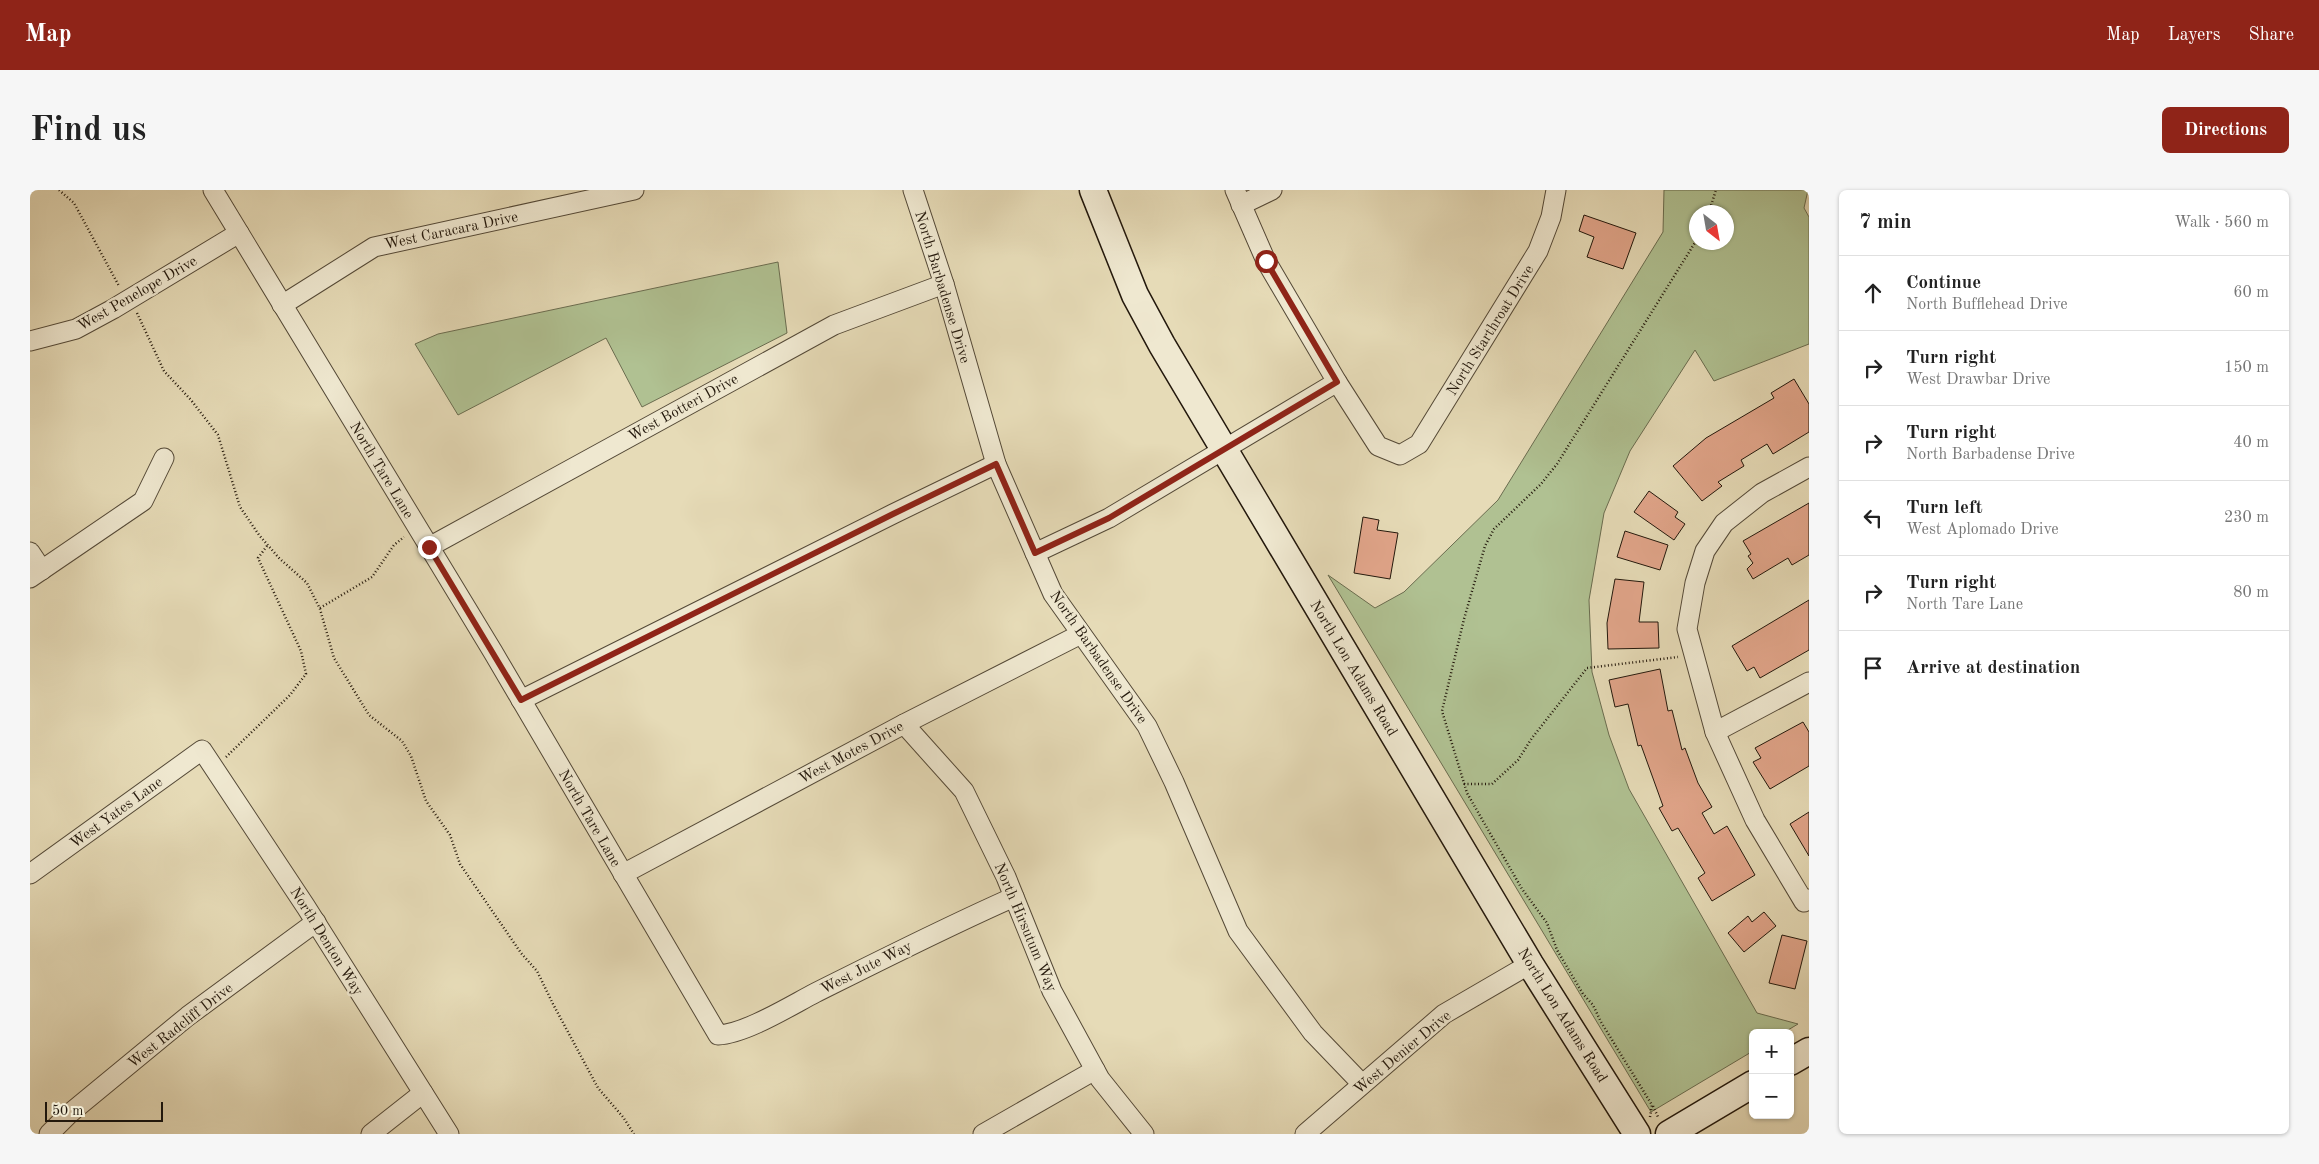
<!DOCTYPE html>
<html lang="en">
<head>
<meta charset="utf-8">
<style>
  :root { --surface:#fff; --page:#f6f6f6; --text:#222; --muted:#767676; --line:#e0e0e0; --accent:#8f2418 }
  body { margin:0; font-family:"Old Standard TT",serif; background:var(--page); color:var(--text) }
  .controls { position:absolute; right:15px; bottom:15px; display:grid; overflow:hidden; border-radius:8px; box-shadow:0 1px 4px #0004 }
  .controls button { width:45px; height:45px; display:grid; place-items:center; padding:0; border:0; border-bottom:1px solid var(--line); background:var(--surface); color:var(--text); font:25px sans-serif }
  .compass { position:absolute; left:1659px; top:15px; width:45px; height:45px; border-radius:50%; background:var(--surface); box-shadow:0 1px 4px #0004; rotate:149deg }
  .scale { position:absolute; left:15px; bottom:12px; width:118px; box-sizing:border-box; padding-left:5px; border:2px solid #23180c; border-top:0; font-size:14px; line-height:18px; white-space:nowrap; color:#23180c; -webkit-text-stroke:4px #efe8d0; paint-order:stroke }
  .stop { position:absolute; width:15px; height:15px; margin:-11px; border:4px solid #8f2418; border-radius:50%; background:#fff }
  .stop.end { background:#8f2418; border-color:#fff; box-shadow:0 1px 5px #0008 }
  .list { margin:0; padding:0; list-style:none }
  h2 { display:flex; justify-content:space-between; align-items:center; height:65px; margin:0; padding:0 20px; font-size:21px }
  h2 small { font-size:16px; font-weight:400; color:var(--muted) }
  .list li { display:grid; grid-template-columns:32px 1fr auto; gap:15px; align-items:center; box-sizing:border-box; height:75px; padding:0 20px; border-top:1px solid var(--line) }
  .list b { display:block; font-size:19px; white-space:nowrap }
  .list p { margin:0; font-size:16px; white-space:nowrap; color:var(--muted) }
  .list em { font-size:16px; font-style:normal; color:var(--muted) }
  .icon { flex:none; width:28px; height:28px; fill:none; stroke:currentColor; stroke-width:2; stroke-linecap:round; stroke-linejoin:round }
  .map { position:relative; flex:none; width:1779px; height:944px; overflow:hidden; border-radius:8px }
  header { display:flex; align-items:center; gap:30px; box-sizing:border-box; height:70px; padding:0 25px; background:var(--accent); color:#fff }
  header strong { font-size:24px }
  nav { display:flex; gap:28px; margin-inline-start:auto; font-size:18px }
  .intro { display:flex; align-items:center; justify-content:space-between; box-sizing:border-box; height:120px; padding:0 30px }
  h1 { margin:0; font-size:35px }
  .button { padding:12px 22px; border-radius:8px; background:var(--accent); color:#fff; font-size:18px; font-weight:700 }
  main { display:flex; gap:30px; padding:0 30px }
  aside { flex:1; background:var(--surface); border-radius:8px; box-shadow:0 1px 4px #0004 }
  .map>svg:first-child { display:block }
</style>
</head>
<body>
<header>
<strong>Map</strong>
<nav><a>Map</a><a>Layers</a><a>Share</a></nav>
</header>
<div class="intro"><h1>Find us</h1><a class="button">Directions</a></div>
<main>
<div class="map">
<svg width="1779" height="944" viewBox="0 0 1779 944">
  <rect width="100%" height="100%" fill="#e6dbb7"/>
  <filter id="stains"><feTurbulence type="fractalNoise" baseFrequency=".004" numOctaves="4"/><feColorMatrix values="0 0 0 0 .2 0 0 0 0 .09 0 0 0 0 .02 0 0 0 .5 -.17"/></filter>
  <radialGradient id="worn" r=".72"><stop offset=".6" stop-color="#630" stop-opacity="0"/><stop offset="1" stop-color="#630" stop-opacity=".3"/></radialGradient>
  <g fill="#b0c192" stroke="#6a6c4f" fill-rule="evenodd">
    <path d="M1634 0H1778L1774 18 1779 27V154L1684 191 1665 160 1600 261 1574 323 1559 410 1562 482 1579 545 1599 599 1727 823 1768 834 1753 843H1723V861L1621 922 1298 385 1345 418 1374 402 1468 310 1633 42ZM1696 22V52H1666V22Z"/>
    <path d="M748 72 757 143 612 217 576 148 428 225 385 154 408 144Z"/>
  </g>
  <g fill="#e1a58a" stroke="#23180c">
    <path d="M1554 25 1606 43 1593 79 1557 67 1564 47 1549 41Z"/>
    <path d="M1764 189 1779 214V242L1743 264 1737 254 1711 270 1714 276 1688 292 1692 296 1672 311 1643 276 1676 248 1744 208 1741 203Z"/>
    <path d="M1619 301 1648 322 1645 327 1655 334 1644 350 1604 322Z"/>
    <path d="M1779 313V365L1762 375 1758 368 1723 389 1717 379 1723 373 1718 366 1721 364 1713 351Z"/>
    <path d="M1333 327 1349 330 1347 340 1368 343 1360 389 1324 383Z"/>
    <path d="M1595 341 1638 355 1630 380 1587 367Z"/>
    <path d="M1585 389 1614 392 1609 432H1628L1629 458 1578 459 1577 433Z"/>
    <path d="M1779 410V460L1730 488 1724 477 1717 481 1702 456Z"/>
    <path d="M1630 479 1638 521 1642 520 1652 560 1655 558 1668 593 1682 617 1672 623 1684 644 1697 636 1725 685 1682 711 1668 688 1675 683 1648 638 1642 641 1629 618 1633 616 1611 555 1608 556 1598 514 1585 517 1579 490Z"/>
    <path d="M1773 532 1779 542V576L1740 599 1723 572 1731 568 1725 558Z"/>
    <path d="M1779 622V666L1760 634Z"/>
    <path d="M1734 722 1746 736 1714 762 1698 743 1718 726 1722 732Z"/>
    <path d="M1752 745 1777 751 1765 799 1739 793Z"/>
  </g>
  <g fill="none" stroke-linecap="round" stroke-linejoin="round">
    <g stroke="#544937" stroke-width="21">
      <g id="street">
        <path d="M183 0 463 462 688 845C715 844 760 816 785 803 851 770 916 737 984 707"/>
        <path d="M883 0 914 94 966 274 1023 404 1117 536 1144 592 1208 741 1283 843 1332 894"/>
        <path d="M1205 0 1236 71 1307 192 1348 256 1370 265 1389 254 1508 61 1521 27 1526 0"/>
        <path d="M1211 15 1242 0"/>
        <path d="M252 115 344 57 604 0"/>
        <path d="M0 151 46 139 83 119 209 43"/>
        <path d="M1779 277 1732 303 1694 333 1675 361 1665 393 1657 439 1685 542 1725 630 1774 712 1779 709"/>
        <path d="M399 357 804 135 914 94"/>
        <path d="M0 362 12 380"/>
        <path d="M1005 363 1079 328 1307 192"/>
        <path d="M0 388 113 311 134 268"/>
        <path d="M491 510 863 324 966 274"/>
        <path d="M874 534 934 601 976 687 1022 801 1070 889 1114 944"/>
        <path d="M1685 542 1779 492"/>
        <path d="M0 684 172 560 276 717 419 944"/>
        <path d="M593 684 874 534 1051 444"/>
        <path d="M19 944 39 924 158 826 286 732"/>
        <path d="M341 944 393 903"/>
        <path d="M953 944 1065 880"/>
        <path d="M1275 944 1414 824 1500 774"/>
      </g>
    </g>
    <g stroke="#23180c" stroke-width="29">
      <g id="secondary">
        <path d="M1063 0 1105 105 1132 155 1500 774 1607 944"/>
        <path d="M1760 872 1779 861"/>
        <path d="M1639 944 1723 894"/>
      </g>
    </g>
    <g stroke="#23180c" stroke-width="2.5" stroke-dasharray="1 2.5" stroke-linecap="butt">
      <path d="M29 0 44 13 89 96"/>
      <path d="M1679 22 1686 0"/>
      <path d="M107 123 134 181 161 210 188 245 210 317 229 345 249 368 277 393 290 419 304 468 339 525 372 551 381 566 396 611 420 645 430 674 491 763 507 781 523 814 568 898 593 927 604 944"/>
      <path d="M290 418 342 387 364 355 374 347"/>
      <path d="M196 567 260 505 276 484 271 461 228 368 237 356"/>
      <path d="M1434 594H1462L1488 570 1502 548 1557 478 1648 467"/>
      <path d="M1623 916 1628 927"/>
      <path d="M1620 927 1622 915 1571 832 1563 815 1553 804 1527 760 1517 733 1492 699 1437 603 1412 521 1434 429 1455 356 1464 339 1511 294 1527 274 1666 51"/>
    </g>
    <use href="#street" stroke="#efe8d0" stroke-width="19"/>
    <use href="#secondary" stroke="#efe8d0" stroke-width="26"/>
  </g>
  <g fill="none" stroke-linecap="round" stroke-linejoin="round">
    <path stroke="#8f2418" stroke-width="6" d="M399 357 491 510 863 324 966 274 1005 363 1079 328 1307 192 1236 71"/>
  </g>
  <g text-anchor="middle" stroke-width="5" stroke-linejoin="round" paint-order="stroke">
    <g font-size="15" fill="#23180c" stroke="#efe8d0">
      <text transform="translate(421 40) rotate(-12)" y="5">West Caracara Drive</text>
      <text transform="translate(913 97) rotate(73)" y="5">North Barbadense Drive</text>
      <text transform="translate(107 103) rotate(-30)" y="5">West Penelope Drive</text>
      <text transform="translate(1460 140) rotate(-58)" y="5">North Starthroat Drive</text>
      <text transform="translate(653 217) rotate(-29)" y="5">West Botteri Drive</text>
      <text transform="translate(352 280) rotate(59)" y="5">North Tare Lane</text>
      <text transform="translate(1069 467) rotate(55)" y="5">North Barbadense Drive</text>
      <text transform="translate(1324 478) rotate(59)" y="5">North Lon Adams Road</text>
      <text transform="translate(821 562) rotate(-28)" y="5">West Motes Drive</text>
      <text transform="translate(86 622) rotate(-36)" y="5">West Yates Lane</text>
      <text transform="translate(560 628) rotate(60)" y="5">North Tare Lane</text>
      <text transform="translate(996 737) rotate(67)" y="5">North Hirsutum Way</text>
      <text transform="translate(297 751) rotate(58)" y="5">North Denton Way</text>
      <text transform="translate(836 777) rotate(-27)" y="5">West Jute Way</text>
      <text transform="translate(1533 825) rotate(58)" y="5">North Lon Adams Road</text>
      <text transform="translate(150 835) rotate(-38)" y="5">West Radcliff Drive</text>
      <text transform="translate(1372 862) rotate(-40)" y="5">West Denier Drive</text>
    </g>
  </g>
  <rect width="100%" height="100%" filter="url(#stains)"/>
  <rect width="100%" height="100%" fill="url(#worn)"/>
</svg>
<div class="controls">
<button>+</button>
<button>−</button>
</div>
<svg class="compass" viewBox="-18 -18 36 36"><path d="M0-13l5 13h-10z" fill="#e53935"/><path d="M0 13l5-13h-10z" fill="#767676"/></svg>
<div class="scale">50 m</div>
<div class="stop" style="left:1236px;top:71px"></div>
<div class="stop end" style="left:399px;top:357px"></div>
</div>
<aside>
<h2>7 min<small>Walk · 560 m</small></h2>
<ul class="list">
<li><svg class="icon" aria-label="ahead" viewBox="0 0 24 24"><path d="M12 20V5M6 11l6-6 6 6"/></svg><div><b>Continue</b><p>North Bufflehead Drive</p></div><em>60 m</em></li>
<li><svg class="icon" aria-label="right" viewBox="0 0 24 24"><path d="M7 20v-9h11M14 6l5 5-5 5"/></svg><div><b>Turn right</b><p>West Drawbar Drive</p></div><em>150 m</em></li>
<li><svg class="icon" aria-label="right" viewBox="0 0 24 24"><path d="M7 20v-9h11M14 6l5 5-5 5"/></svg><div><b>Turn right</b><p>North Barbadense Drive</p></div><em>40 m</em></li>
<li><svg class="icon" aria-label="left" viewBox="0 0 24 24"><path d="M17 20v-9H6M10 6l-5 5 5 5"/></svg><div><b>Turn left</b><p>West Aplomado Drive</p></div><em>230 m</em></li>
<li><svg class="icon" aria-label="right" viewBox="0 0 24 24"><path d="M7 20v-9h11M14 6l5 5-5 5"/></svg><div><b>Turn right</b><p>North Tare Lane</p></div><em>80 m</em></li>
<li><svg class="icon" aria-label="arrive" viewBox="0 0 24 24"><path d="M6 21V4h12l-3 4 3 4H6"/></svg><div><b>Arrive at destination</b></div></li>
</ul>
</aside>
</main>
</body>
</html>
